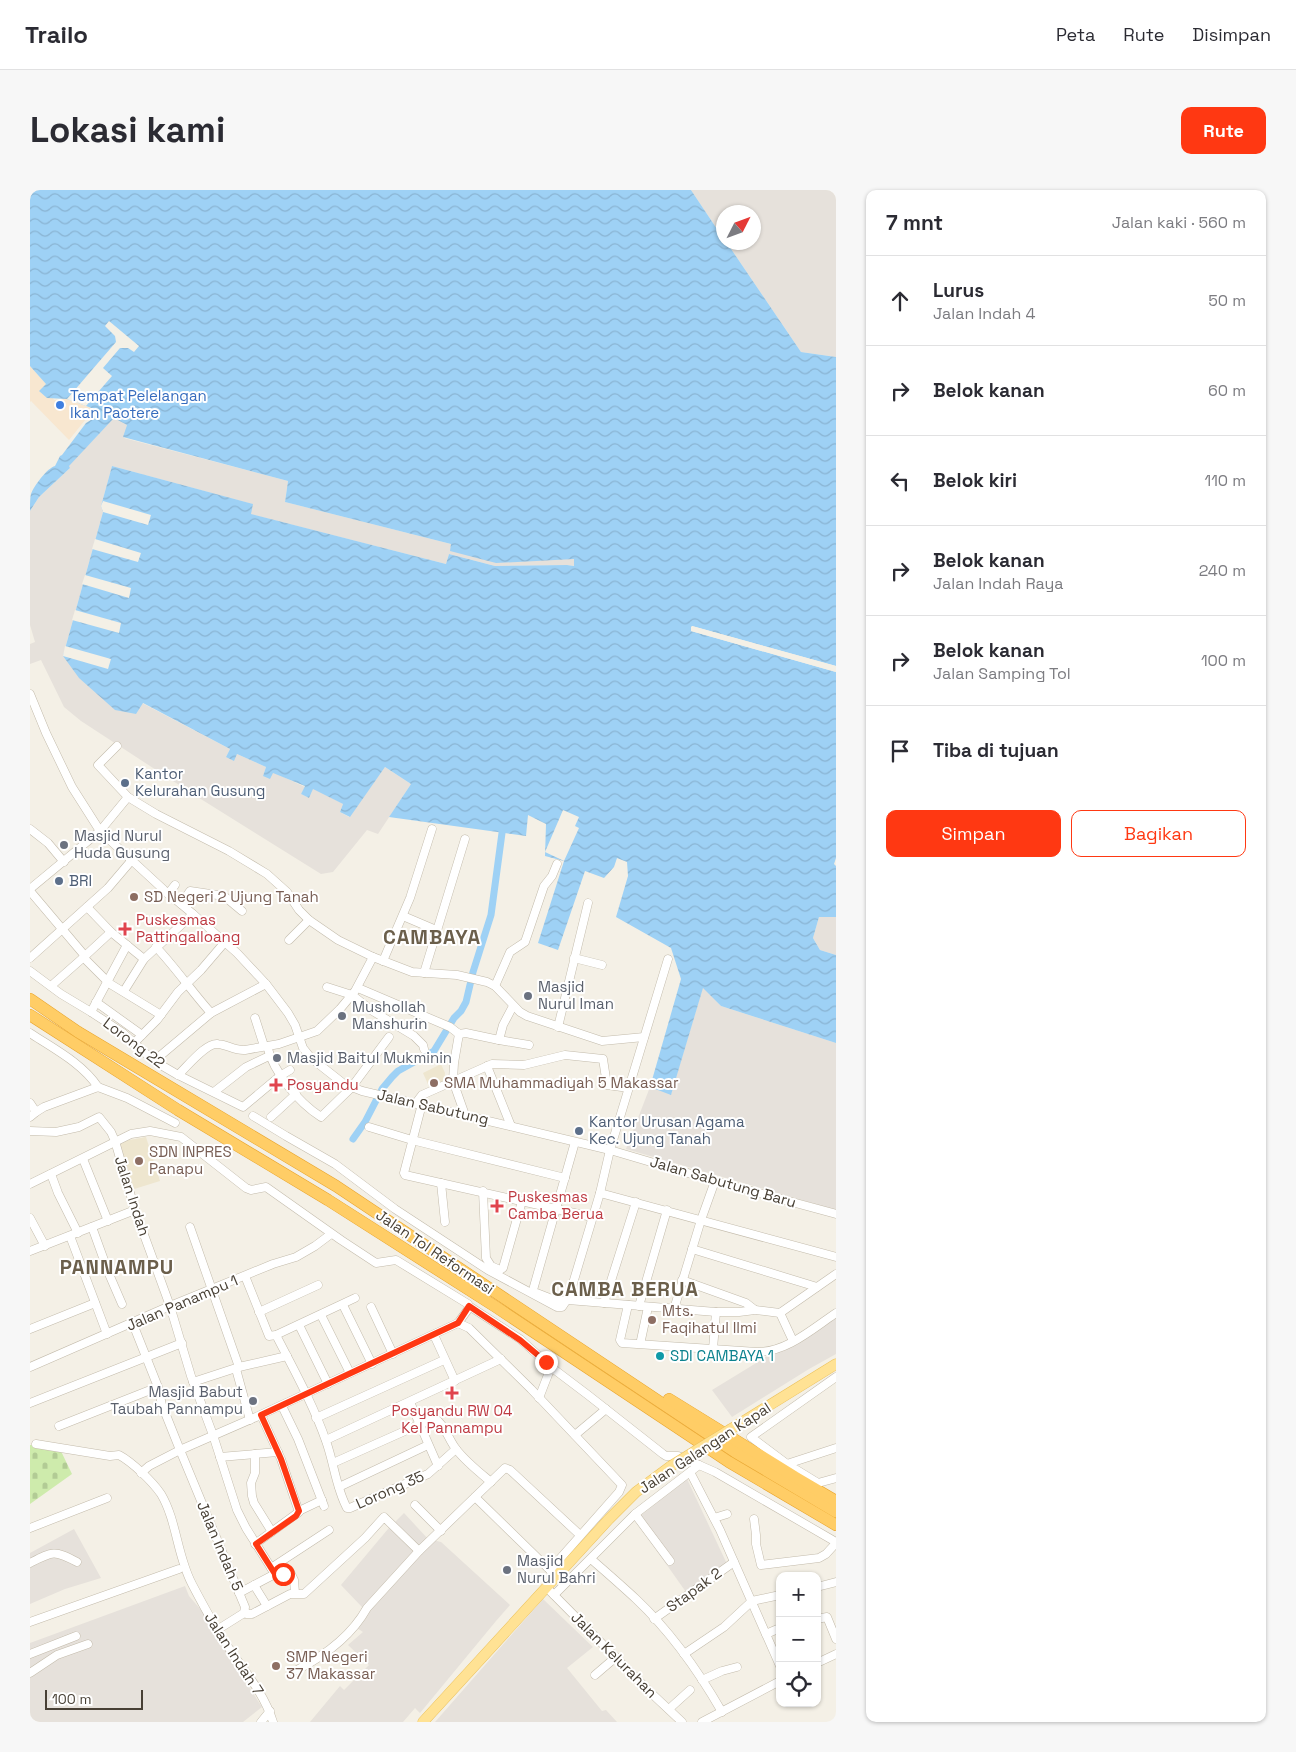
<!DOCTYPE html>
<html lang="id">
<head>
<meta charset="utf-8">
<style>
  :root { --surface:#fff; --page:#f7f7f7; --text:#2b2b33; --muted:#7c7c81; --line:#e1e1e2; --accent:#ff3812 }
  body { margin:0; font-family:"Space Grotesk",sans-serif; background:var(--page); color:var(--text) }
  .controls { position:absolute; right:15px; bottom:15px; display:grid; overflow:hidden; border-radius:10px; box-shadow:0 1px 4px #0004 }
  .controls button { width:45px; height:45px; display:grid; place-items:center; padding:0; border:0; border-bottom:1px solid var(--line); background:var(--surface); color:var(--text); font:25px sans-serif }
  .compass { position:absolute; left:686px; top:15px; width:45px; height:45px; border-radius:50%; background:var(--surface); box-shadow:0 1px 4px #0004; rotate:48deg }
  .scale { position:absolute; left:15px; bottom:12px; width:98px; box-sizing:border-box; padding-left:5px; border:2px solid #484035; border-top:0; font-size:14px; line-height:18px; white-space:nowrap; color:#484035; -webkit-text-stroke:4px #fff; paint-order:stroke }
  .stop { position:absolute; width:15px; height:15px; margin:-11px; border:4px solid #ff3812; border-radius:50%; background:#fff }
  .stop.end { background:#ff3812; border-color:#fff; box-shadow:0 1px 5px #0008 }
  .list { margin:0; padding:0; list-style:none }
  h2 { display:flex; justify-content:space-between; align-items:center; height:65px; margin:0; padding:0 20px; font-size:21px }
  h2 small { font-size:16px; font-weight:400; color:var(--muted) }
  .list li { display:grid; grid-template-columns:32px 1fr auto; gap:15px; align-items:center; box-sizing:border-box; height:90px; padding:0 20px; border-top:1px solid var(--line) }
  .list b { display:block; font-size:19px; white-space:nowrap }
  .list p { margin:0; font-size:16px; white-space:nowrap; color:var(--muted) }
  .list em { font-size:16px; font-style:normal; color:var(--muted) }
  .actions { display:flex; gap:10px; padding:15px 20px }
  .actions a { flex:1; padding:11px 0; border:1px solid var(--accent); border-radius:10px; text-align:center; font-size:18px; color:var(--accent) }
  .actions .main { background:var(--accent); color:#fff }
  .icon { flex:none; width:28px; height:28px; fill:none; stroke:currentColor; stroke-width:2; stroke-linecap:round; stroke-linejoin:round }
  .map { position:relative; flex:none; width:806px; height:1532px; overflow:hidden; border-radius:10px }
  header { display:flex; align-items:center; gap:30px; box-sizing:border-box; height:70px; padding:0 25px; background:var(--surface); border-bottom:1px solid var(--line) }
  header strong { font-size:24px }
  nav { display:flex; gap:28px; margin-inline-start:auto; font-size:18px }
  .intro { display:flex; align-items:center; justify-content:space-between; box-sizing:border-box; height:120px; padding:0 30px }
  h1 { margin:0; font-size:35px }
  .button { padding:12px 22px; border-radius:10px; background:var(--accent); color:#fff; font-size:18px; font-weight:700 }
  main { display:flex; gap:30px; padding:0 30px }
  aside { flex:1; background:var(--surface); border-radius:10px; box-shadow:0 1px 4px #0004 }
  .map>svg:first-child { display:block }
</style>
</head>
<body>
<header>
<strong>Trailo</strong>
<nav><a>Peta</a><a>Rute</a><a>Disimpan</a></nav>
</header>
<div class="intro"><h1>Lokasi kami</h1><a class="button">Rute</a></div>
<main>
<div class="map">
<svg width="806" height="1532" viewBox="0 0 806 1532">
  <defs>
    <pattern id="cemetery-stones" width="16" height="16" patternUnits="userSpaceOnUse" patternTransform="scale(1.25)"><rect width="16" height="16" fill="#ceebac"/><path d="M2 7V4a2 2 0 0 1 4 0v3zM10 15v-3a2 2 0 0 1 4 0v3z" fill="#b2cb95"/></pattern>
    <pattern id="water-waves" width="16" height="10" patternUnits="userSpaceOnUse" patternTransform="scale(1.25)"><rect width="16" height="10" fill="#9ed1f5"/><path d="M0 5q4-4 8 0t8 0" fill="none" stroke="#8ab4d3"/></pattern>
  </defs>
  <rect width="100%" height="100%" fill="#f4f0e6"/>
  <path fill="#f8e7d0" d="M0 176 16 194 24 210 37 209 64 219 39 250 1 211 0 212Z"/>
  <g fill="#e6e1db">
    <path d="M661 0H806V167L771 162 697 53 724 52V22H694L693 48Z"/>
    <path d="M84 228 97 235 94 248 258 291 255 312 421 354V361L544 369 545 376 537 375 465 376 419 364 416 374 220 324 222 314 82 276 71 316 73 322 33 466 112 513 200 559 196 567 207 564 236 577 233 586 243 582 275 597 271 604 279 608 283 598 313 614 310 622 319 627 355 577 381 594 348 644 337 640 303 682 291 684 166 606 51 531 34 517 11 470 0 474V454L5 452 0 435V321L9 307 40 278 38 276Z"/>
    <path d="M789 727H806V765L790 760 783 748Z"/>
    <path d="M673 797 691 816 806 853V1020L596 959 620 897 641 904Z"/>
    <path d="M806 1124V1164L779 1179 702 1227 682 1200Z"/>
    <path d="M657 1289 697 1374 656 1402 605 1330Z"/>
    <path d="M374 1323 398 1349 411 1352 480 1415 466 1431 390 1523 385 1518 373 1532H280L310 1496 314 1500 339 1475 318 1455 333 1442 327 1438 332 1417 311 1395 358 1339Z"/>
    <path d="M44 1339 71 1388 35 1399 0 1414V1363Z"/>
    <path d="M155 1396 159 1406 178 1428 197 1463 232 1517 213 1532H0V1453Z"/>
    <path d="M513 1409 563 1457 537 1478 572 1521 576 1520 587 1532H405Z"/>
  </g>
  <g fill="#eee6cf">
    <path d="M411 874 415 883 414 894 401 901 393 883Z"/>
    <path d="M116 947 130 991 101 1000 88 952Z"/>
  </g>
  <path fill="url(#cemetery-stones)" d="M0 1255 29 1257 42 1284 0 1314Z"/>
  <path fill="url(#water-waves)" d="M0 0H661L693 48 694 52 697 53 771 162 806 167V476L662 436 661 441 806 482V668L804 674 806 676V727H789L783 748 790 760 806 765V853L691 816 673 798 641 905 620 897 651 789 641 758 586 727 598 686 597 672 587 668 584 677 574 688 555 681 528 760 508 753 534 671 515 666 516 634 498 625 496 646 359 627 381 594 355 577 320 627 310 622 313 614 283 599 279 608 271 604 275 596 243 583 240 589 233 586 236 577 207 564 204 571 196 567 200 559 113 513 106 524 85 520 49 488 33 466 73 322 71 316 82 276 223 314 221 324 416 374 419 364 465 376 537 375 544 376V369L466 373 420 361 421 354 255 312 258 291 93 247 97 235 84 228 39 276 40 278 9 307 0 321C0 316 0 308 1 304 4 296 17 278 25 276L30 266 32 265 56 233 64 228 67 220 37 209 17 208 9 201 16 194 0 176Z"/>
  <g fill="#f4f0e6">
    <path d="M79 131 109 156 104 162 98 158H90L73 178 82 186 56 216 37 209 86 152 85 146 75 136Z"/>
    <path d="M73 311 121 325 118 335 73 322 71 316Z"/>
    <path d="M65 349 111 363 108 372 62 359Z"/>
    <path d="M55 385 101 398 99 408 52 394Z"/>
    <path d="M45 420 91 433 89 443 42 430Z"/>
    <path d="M662 436 806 476V479L724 456 806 479V482L661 441V437Z"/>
    <path d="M35 456 81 469 78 479 33 466Z"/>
    <path d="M533 620 549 627 545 636 549 638 534 671 515 662Z"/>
  </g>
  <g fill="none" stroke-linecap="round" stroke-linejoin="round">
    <path stroke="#9ed1f5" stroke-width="7" d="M323 949 335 932 352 899 362 887 368 881 404 861 424 828 431 821 436 812 443 782 461 725 472 643"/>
    <g stroke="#c3bbab" stroke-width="9">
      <g id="minor">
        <path d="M0 504 16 543 42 597 70 641 134 700 163 724 207 763 236 794 258 823 265 835 273 858 281 868 314 894 332 901 580 960 685 991 806 1024"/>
        <path d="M87 556 68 575 98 607 126 624 199 661 237 684 257 702 269 720 279 730 308 750 343 767 382 782 427 785 457 792 465 796 490 822 497 826 572 851 614 847"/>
        <path d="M0 639 18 653 34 672"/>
        <path d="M0 699 70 641 98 607"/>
        <path d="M0 701 55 766 81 742"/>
        <path d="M138 704 145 695"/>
        <path d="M151 714 160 701 194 706 212 721"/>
        <path d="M57 717 81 742 114 769 163 724"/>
        <path d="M373 726 406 740"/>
        <path d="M259 750 279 730"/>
        <path d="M126 757C146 778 162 802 181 823"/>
        <path d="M0 768 78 698 101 671"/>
        <path d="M54 768 77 791"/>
        <path d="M544 768 572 775"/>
        <path d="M353 771 380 708 402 639"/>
        <path d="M0 781 31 804 61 822 93 843 124 871 148 885 213 917 250 886 260 880"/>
        <path d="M394 783 435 649"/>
        <path d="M77 792 131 825"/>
        <path d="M21 796 55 766"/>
        <path d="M465 796 480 762 495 752 514 696 522 686 527 674"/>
        <path d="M297 797 322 805 341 820 384 846 393 855 394 859"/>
        <path d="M328 798 420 837 429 844 436 843 469 850"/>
        <path d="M94 801 114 769"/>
        <path d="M66 812 112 845"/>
        <path d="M483 816 473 835 469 850 499 855"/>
        <path d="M61 822 97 755"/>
        <path d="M225 828 234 856"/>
        <path d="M528 837 558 713"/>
        <path d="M0 843C24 859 52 873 68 897"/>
        <path d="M429 844 424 873 423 891 435 925"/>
        <path d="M104 853 127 830 148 802 171 780 195 752"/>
        <path d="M237 856C244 883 268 912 291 927L321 898 359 847"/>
        <path d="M124 871 181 823 236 794"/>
        <path d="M457 876 481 936"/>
        <path d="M148 885C157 877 176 852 188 854 198 855 205 861 215 860L249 854 287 841 310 819 325 801 343 767"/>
        <path d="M184 902 216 877 239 866"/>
        <path d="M0 913 6 922 0 927"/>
        <path d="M386 913 392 905 462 874 494 875 535 865 573 869 577 895 599 898"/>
        <path d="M392 914 374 983 375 985 562 1027"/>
        <path d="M6 922 14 917 68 897 97 908 145 933"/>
        <path d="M223 926 256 946 305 974 365 1019 458 1080 527 1117H532L536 1111"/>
        <path d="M241 927 266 904"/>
        <path d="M339 937 382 950 535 988"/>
        <path d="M0 941 26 942 49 937 69 927 81 942 85 951 105 1020 140 1116 161 1186 183 1245 207 1320 216 1338 245 1384 209 1403"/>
        <path d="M545 952 503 1100 504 1102 527 1111 538 1110 686 1122H709L725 1120 750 1123 806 1084"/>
        <path d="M53 969 78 1031"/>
        <path d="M21 984 28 1003 48 1043"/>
        <path d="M411 993 415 1032"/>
        <path d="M0 994 101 944 120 941 151 947 216 998 221 1000 236 997 311 1050 346 1073 366 1070 438 1114 439 1118 428 1133"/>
        <path d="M453 1001 456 1068 461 1076 470 1080 473 1078 492 1011"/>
        <path d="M570 1003 806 1067"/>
        <path d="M0 1028 15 1056"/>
        <path d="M62 1037 79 1084 92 1114"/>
        <path d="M160 1037 209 1177"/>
        <path d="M40 1046 77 1144"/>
        <path d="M662 1059 787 1097"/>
        <path d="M0 1061 105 1020"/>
        <path d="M215 1086 239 1146 246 1145 325 1108"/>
        <path d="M652 1090 716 1113 725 1120"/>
        <path d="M538 1110 570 1003 580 960 638 769"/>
        <path d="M574 1113 606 1012"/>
        <path d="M313 1115 342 1174"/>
        <path d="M598 1115 590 1150 592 1153 727 1162C757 1162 782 1139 806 1123"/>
        <path d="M439 1116 490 1149 521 1177 558 1205 633 1264 636 1266H648L669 1275"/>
        <path d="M609 1116 637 1020"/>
        <path d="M341 1117 363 1164"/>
        <path d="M644 1119 671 1030 685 991"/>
        <path d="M229 1122 288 1095"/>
        <path d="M750 1123 763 1151"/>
        <path d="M291 1125 320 1183"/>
        <path d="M103 1134 128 1197 132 1215 150 1260 215 1417 214 1423 187 1440"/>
        <path d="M269 1135 298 1194"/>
        <path d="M0 1139 65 1113"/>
        <path d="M246 1145C264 1180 283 1214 296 1251 304 1273 306 1298 317 1318H320L398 1284 426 1259"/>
        <path d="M404 1145 425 1191"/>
        <path d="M611 1150 618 1117"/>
        <path d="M683 1159 686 1122"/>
        <path d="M0 1177 140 1116 243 1074 266 1067 285 1056 301 1044"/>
        <path d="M206 1179 220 1230"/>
        <path d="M163 1192 209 1177 257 1166"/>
        <path d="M509 1208 521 1177"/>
        <path d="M380 1212 408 1276"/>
        <path d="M0 1213 152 1153"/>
        <path d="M252 1216 268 1249 294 1316"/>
        <path d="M286 1228 414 1170"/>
        <path d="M29 1236 128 1197"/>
        <path d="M545 1245 576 1219"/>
        <path d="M296 1250 471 1169"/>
        <path d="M6 1254 80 1266 89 1265C102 1272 122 1291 131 1304 147 1331 147 1366 162 1394 173 1415 185 1437 198 1457 215 1482 234 1503 243 1532"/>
        <path d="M806 1258 757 1274 788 1293 806 1288"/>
        <path d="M225 1264V1283L221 1293 222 1306 224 1313 242 1342"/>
        <path d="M190 1267 248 1262"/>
        <path d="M303 1273 404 1228C415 1234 418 1249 426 1259 436 1272 449 1282 461 1292"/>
        <path d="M757 1274 721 1247 806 1187"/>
        <path d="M660 1282 690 1340 750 1476"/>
        <path d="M111 1283 119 1276 150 1260 226 1227 428 1133 439 1138 501 1199 592 1295 589 1302 520 1380"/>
        <path d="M309 1297 398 1255"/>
        <path d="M445 1307 523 1383"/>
        <path d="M385 1315 411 1341"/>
        <path d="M269 1321 292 1310"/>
        <path d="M605 1324 640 1371"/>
        <path d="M684 1328 697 1324"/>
        <path d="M724 1329 726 1345V1354L731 1375 789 1368 796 1364 806 1353"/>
        <path d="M0 1338 77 1308"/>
        <path d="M225 1354 269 1322 251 1269 231 1225"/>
        <path d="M561 1369C576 1382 592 1396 606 1409 640 1441 669 1482 692 1522"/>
        <path d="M0 1373C23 1361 24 1360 47 1372"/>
        <path d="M241 1378 299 1340"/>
        <path d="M245 1384 248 1386 258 1381 260 1382 264 1390 265 1403"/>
        <path d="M224 1395 237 1416"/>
        <path d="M787 1397 806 1392"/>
        <path d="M517 1398 620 1502 652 1532"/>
        <path d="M524 1405 605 1324 669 1275 685 1282 806 1352"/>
        <path d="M215 1421 216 1424H222L260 1404H274L335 1348 354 1327 389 1361"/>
        <path d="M624 1429 704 1372"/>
        <path d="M787 1429 797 1427 806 1449"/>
        <path d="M0 1432 149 1379"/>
        <path d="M736 1444 750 1438"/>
        <path d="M0 1464 46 1446"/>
        <path d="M654 1464 694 1437 722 1411 750 1405"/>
        <path d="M787 1473 806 1464"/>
        <path d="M267 1480C294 1466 322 1445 337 1418L389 1361 475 1278 480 1280 550 1345"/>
        <path d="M0 1483 27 1465 58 1454"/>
        <path d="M565 1485 586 1467"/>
        <path d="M672 1490 692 1481 707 1477"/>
        <path d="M639 1519 660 1500"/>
        <path d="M231 1532 240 1521"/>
        <path d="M672 1532 750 1491"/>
      </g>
    </g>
    <g stroke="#ecc25d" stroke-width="11">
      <g id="major">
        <path d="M701 1239 806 1174"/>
        <path d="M393 1532 579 1329 606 1302 641 1276"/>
      </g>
    </g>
    <g stroke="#e8a42d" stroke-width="12">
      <g id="highway">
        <path d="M0 809 48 842 306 996 705 1262 806 1322"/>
        <path d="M0 825 148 920 298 1010 466 1117 699 1272 806 1335"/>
        <path d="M639 1209 765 1287 806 1311"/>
      </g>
    </g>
    <use href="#minor" stroke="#fff" stroke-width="8"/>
    <use href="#major" stroke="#ffe294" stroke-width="10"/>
    <use href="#highway" stroke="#ffcd66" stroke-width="11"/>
    <g stroke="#ecc25d" stroke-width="11" stroke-linecap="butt">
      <path id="major-bridge" d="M641 1276 701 1239"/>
    </g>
    <use href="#major-bridge" stroke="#ffe294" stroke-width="10"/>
  </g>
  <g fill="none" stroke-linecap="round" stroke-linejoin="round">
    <path stroke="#ff3812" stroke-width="6" d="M253 1384 248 1386 245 1384 226 1354 266 1326 269 1321 251 1269 231 1225 428 1133 439 1116 490 1150 516 1172"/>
  </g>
  <circle fill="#3f7fe0" stroke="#fff" stroke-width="2" cx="30" cy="215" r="5"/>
  <g fill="#5c6f8a" stroke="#fff" stroke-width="2">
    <circle cx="95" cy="593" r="5"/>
    <circle cx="29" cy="691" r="5"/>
    <circle cx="549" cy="941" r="5"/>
  </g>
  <g fill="#6b7280" stroke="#fff" stroke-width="2">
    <circle cx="34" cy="655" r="5"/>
    <circle cx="498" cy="806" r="5"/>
    <circle cx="312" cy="826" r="5"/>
    <circle cx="247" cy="868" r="5"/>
    <circle cx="223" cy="1211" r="5"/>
    <circle cx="477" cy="1380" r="5"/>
  </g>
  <g fill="#8d6e63" stroke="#fff" stroke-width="2">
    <circle cx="104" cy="707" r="5"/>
    <circle cx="404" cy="893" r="5"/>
    <circle cx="109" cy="971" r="5"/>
    <circle cx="622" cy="1130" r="5"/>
    <circle cx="246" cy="1476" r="5"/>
  </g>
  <g fill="#e0444e" stroke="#fff" stroke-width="2">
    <path d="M92.5 731.5h5v5h5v5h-5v5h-5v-5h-5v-5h5z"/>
    <path d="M243.5 887.5h5v5h5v5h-5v5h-5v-5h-5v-5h5z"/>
    <path d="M464.5 1008.5h5v5h5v5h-5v5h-5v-5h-5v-5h5z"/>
    <path d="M419.5 1195.5h5v5h5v5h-5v5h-5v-5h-5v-5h5z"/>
  </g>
  <circle fill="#0f9aa8" stroke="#fff" stroke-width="2" cx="630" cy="1166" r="5"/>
  <g text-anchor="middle" stroke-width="4" stroke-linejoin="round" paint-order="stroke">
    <g font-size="15" fill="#366cbe" stroke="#fff" text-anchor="start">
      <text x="40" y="211">Tempat Pelelangan<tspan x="40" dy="17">Ikan Paotere</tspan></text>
    </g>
    <g font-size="15" fill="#4e5e75" stroke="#fff" text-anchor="start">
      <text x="105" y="589">Kantor<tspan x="105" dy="17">Kelurahan Gusung</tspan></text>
      <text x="39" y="696">BRI</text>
      <text x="559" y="937">Kantor Urusan Agama<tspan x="559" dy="17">Kec. Ujung Tanah</tspan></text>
    </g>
    <g font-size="15" fill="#5b616d" stroke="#fff" text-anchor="start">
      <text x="44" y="651">Masjid Nurul<tspan x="44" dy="17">Huda Gusung</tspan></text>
      <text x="508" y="802">Masjid<tspan x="508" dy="17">Nurul Iman</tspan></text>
      <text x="322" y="822">Mushollah<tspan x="322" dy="17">Manshurin</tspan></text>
      <text x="257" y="873">Masjid Baitul Mukminin</text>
      <text x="213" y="1207" text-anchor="end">Masjid Babut<tspan x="213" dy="17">Taubah Pannampu</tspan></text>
      <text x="487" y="1376">Masjid<tspan x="487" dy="17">Nurul Bahri</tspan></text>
    </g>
    <g font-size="15" fill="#785e54" stroke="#fff" text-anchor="start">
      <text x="114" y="712">SD Negeri 2 Ujung Tanah</text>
      <text x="414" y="898">SMA Muhammadiyah 5 Makassar</text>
      <text x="119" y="967">SDN INPRES<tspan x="119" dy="17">Panapu</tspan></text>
      <text x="632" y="1126">Mts.<tspan x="632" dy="17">Faqihatul Ilmi</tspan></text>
      <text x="256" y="1472">SMP Negeri<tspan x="256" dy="17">37 Makassar</tspan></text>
    </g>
    <g font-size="15" fill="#be3a42" stroke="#fff" text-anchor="start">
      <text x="106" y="735">Puskesmas<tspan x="106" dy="17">Pattingalloang</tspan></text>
      <text x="257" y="900">Posyandu</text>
      <text x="478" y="1012">Puskesmas<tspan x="478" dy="17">Camba Berua</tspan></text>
      <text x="422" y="1226" text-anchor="middle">Posyandu RW 04<tspan x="422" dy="17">Kel Pannampu</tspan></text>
    </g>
    <g font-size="15" fill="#484035" stroke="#fff">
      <text transform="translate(104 853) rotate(37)" y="5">Lorong 22</text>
      <text transform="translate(403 917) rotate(13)" y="5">Jalan Sabutung</text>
      <text transform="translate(693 992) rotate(16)" y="5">Jalan Sabutung Baru</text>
      <text transform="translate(102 1006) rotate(72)" y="5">Jalan Indah</text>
      <text transform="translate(405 1062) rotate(34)" y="5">Jalan Tol Reformasi</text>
      <text transform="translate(152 1113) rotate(-23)" y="5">Jalan Panampu 1</text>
      <text transform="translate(675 1258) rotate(-33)" y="5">Jalan Galangan Kapal</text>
      <text transform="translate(360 1300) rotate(-24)" y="5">Lorong 35</text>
      <text transform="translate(190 1356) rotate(67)" y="5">Jalan Indah 5</text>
      <text transform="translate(664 1400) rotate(-36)" y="5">Stapak 2</text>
      <text transform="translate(204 1464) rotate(57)" y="5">Jalan Indah 7</text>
      <text transform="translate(584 1465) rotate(45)" y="5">Jalan Kelurahan</text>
    </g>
    <g font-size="15" fill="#0d838f" stroke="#fff" text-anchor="start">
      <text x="640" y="1171">SDI CAMBAYA 1</text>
    </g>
    <g font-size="20" font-weight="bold" letter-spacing="1" fill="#6b5f4b" stroke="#fff">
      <text x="402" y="754">CAMBAYA</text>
      <text x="87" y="1084">PANNAMPU</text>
      <text x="595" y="1106">CAMBA BERUA</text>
    </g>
  </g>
</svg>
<div class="controls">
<button>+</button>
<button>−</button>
<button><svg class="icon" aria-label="locate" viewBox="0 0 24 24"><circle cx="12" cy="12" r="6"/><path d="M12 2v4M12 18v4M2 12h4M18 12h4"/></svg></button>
</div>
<svg class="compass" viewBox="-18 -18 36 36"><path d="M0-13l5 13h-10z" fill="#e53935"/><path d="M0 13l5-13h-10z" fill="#7c7c81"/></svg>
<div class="scale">100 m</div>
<div class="stop" style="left:253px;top:1384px"></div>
<div class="stop end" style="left:516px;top:1172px"></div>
</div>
<aside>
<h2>7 mnt<small>Jalan kaki · 560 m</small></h2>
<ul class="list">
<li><svg class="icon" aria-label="ahead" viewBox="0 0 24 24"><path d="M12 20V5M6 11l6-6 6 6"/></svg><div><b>Lurus</b><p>Jalan Indah 4</p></div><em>50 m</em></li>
<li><svg class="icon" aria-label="right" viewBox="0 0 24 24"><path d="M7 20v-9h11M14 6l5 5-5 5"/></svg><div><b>Belok kanan</b></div><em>60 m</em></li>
<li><svg class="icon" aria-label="left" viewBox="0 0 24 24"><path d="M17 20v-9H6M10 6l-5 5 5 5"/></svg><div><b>Belok kiri</b></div><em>110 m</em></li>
<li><svg class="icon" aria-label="right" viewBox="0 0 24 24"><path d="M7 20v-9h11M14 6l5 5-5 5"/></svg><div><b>Belok kanan</b><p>Jalan Indah Raya</p></div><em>240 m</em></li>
<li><svg class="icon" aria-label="right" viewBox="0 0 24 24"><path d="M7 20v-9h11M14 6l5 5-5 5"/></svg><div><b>Belok kanan</b><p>Jalan Samping Tol</p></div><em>100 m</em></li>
<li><svg class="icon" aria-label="arrive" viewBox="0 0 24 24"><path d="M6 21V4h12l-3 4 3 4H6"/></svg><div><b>Tiba di tujuan</b></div></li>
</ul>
<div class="actions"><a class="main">Simpan</a><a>Bagikan</a></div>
</aside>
</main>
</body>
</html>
